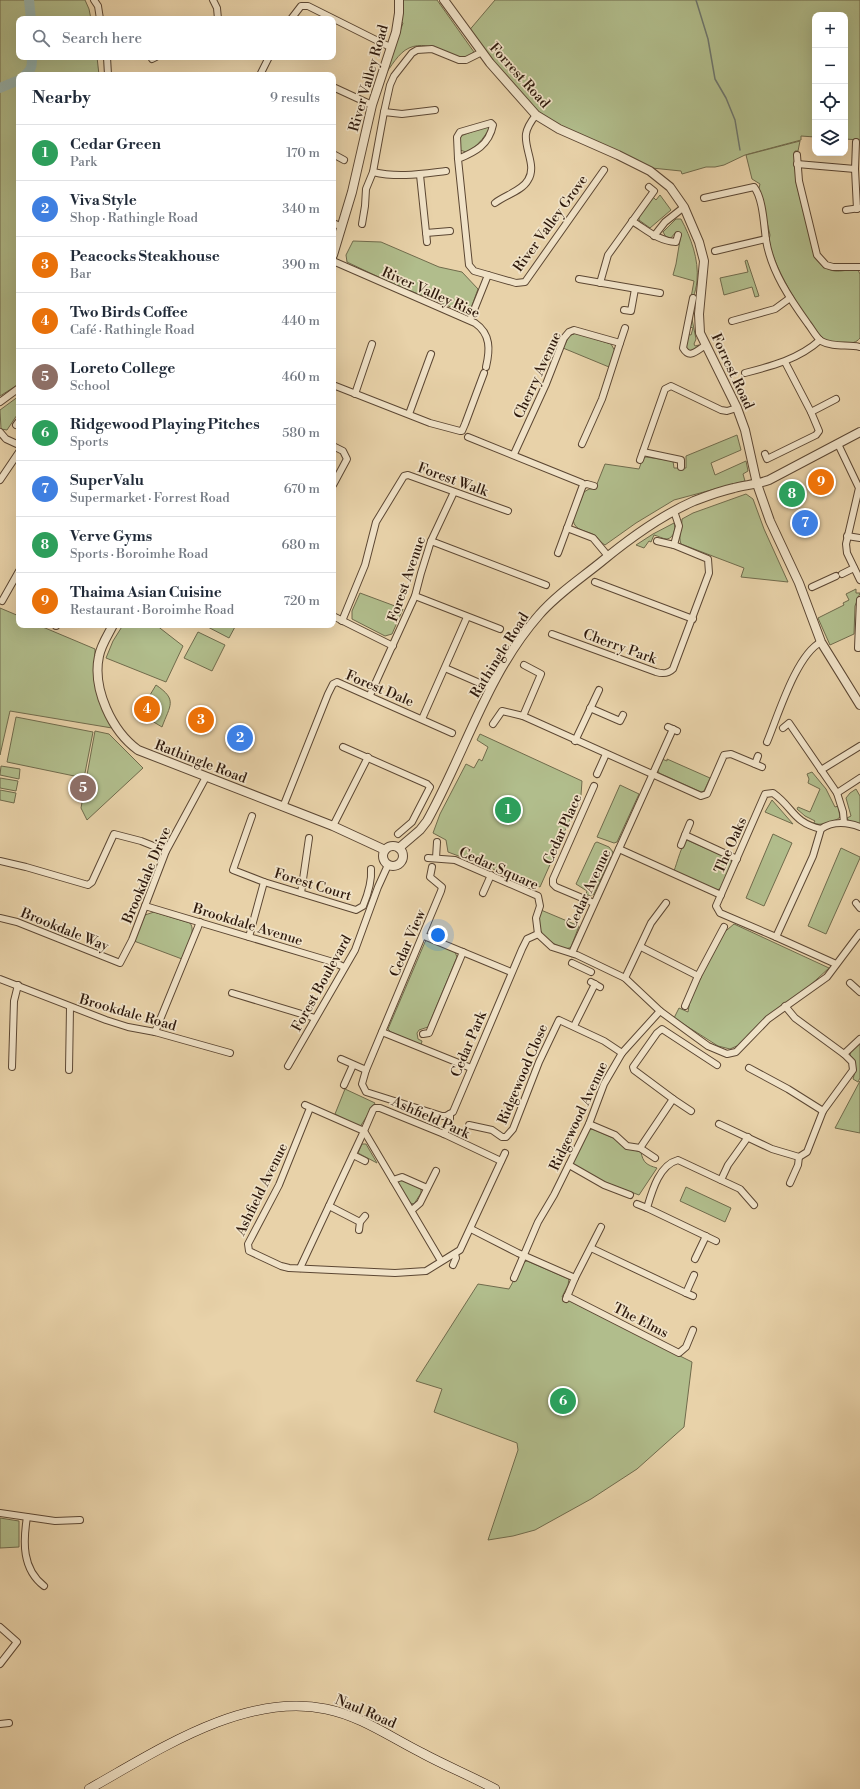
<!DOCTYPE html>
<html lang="en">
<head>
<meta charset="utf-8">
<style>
  :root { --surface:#fff; --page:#f2f2f3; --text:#1f2937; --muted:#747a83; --line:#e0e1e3; --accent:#111827 }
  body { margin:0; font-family:"Libre Bodoni",serif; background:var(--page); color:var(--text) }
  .controls { position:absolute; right:12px; top:12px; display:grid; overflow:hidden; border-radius:8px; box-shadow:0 4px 16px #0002 }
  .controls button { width:36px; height:36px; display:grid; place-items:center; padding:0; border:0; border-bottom:1px solid var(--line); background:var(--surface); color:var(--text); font:20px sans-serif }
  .you { position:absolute; left:438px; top:935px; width:14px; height:14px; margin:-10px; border:3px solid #fff; border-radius:50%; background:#1a73e8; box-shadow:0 0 0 6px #1a73e833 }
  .badge { display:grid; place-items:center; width:26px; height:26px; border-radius:50%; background:var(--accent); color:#fff; font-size:13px; font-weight:700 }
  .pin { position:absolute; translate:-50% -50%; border:2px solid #fff; box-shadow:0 1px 4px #0006 }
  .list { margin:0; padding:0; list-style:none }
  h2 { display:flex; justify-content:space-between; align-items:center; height:52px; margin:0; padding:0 16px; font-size:17px }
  h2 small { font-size:13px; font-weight:400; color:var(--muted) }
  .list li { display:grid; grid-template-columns:26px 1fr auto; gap:12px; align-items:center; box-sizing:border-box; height:56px; padding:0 16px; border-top:1px solid var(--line) }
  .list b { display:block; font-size:15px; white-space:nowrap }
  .list p { margin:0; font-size:13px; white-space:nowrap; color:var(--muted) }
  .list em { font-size:13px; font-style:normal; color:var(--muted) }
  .icon { flex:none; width:22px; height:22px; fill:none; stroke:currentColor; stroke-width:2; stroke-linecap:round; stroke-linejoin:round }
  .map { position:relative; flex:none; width:860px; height:1789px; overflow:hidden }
  .search { position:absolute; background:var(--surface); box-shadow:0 4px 16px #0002; left:16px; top:16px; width:320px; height:44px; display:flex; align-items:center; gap:10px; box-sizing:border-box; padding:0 14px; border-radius:8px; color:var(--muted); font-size:15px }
  .panel { position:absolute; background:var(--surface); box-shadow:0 4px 16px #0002; left:16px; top:72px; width:320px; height:556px; border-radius:8px }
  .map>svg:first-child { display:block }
</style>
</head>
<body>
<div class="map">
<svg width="860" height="1789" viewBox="0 0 860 1789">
  <rect width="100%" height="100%" fill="#e8d2a9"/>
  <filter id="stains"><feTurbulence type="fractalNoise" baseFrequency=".005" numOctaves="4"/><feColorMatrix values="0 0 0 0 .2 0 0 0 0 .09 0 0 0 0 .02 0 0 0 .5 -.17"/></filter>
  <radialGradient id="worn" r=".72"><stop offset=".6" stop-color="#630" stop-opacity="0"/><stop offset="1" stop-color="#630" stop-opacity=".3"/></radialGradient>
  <g fill="#b1bd8c" stroke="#706b4c">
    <path d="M0 0H85L89 9 91 19H19V57H97L99 75H19V384L0 396Z"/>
    <path d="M403 0H437L474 52C471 54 467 57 464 58 449 61 432 38 409 48 398 53 391 67 384 76L403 23 401 21Z"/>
    <path d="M495 0H860V140L845 139V15H815V137L801 136V140L745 155 724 165 715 167H706L682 174 681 171 642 167 544 121 467 33Z"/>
    <path d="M486 126 489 127V129C483 139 477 147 466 152L460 150 459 138 461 136Z"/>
    <path d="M800 141 798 151H795L796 182 815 258C829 274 835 272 855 269L858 270 860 274V338C856 343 852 343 846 343 839 343 831 344 825 340 810 329 763 252 770 235L759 188 760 184 752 179 746 155Z"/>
    <path d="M660 195 671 210 650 228 639 220V216L653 197 656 200Z"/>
    <path d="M676 219H681C691 238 699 259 697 281 696 292 691 303 688 314L694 281 673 275 676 264 681 234 675 233 671 238 666 237 663 232Z"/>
    <path d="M353 241 381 242 439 267 462 272 478 289 470 311 466 313 393 284 347 262 346 255Z"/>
    <path d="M747 260 759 296 755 297 752 287 724 295 720 278 748 272 745 261Z"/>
    <path d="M692 319 696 339 694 344 695 346 699 345 695 349 688 351 685 347 687 334 691 335 693 328 690 327Z"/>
    <path d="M576 333 611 344 615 351 609 367 563 348 569 336Z"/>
    <path d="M19 396V412L7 430 1 429 0 410Z"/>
    <path d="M737 435 741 450 711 463 715 475 746 461 748 471 743 474 745 481 674 500 636 523 605 545C601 543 599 539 596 536 587 530 575 532 573 520L584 492 589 489H595L605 464 639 469 643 458 646 457 673 461 674 468H686V456Z"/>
    <path d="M746 494 753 499 764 529 788 582 741 577 744 568 681 544C678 536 682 527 682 519L693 513Z"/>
    <path d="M674 523C676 528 674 538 667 539 663 539 658 536 654 535L651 542 649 541 644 548 636 545 653 534Z"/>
    <path d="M856 589V593H860L855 606 854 634 830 645 818 618 844 605 843 603 849 600 846 594Z"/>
    <path d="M360 593 403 609 392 634 385 636 352 619V611Z"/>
    <path d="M0 608 19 616V625H38L95 649V670L112 728 10 711 0 755Z"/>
    <path d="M123 625H156L183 646 166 682 106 658 113 641Z"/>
    <path d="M204 625H236L229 638Z"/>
    <path d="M198 632 225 645 212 671 184 658Z"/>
    <path d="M156 685C178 700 170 705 162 727L147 718 152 710 148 708 150 706 147 700Z"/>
    <path d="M16 717 93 732 84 778 7 762Z"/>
    <path d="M95 731 109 734 143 768 87 820 81 808Z"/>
    <path d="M480 734 582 781 581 795 540 887 448 852 446 840 433 833 440 814 466 764 474 768 479 759 482 761 488 747 477 740Z"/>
    <path d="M662 759 667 761V759L710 778 704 791 701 792 659 773 657 769Z"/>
    <path d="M1 766 20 769 19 779 0 775Z"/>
    <path d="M812 772 826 789 835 807 838 806 840 817C834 823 821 825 813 824L815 821 805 816 797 809 798 807 810 812 820 789 808 783 809 779 807 774Z"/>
    <path d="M0 778 18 781 16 791 0 788Z"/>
    <path d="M620 785 639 794 617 842 614 843 597 837Z"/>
    <path d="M856 789 860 796V824L849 821 847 818 851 816 846 798 850 793Z"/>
    <path d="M0 790 16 793 14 803 0 800Z"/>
    <path d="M772 800 793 824 765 812Z"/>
    <path d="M773 834 792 843 764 906 746 898Z"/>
    <path d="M687 840 730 859 732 863 720 889 716 890 674 871C677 863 682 843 687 840Z"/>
    <path d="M597 842 609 847 613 852 594 894 590 896 586 894 587 891 576 884 595 843Z"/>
    <path d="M841 848 860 857V858L826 934 808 926Z"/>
    <path d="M541 910 579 926 571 947C566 950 564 948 559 946 544 940 533 927 541 910Z"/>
    <path d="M154 912 190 923C197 932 185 950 182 959L134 941 145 915Z"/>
    <path d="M734 924 829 968 805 990 762 1021 739 1045 730 1049 718 1046 674 1018 679 1008 688 1012 690 1000 721 935Z"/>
    <path d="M427 940 455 952 457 957 428 1027 419 1030 417 1033 418 1039 422 1041 421 1045 391 1032 388 1029 425 942Z"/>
    <path d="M860 1042V1078L858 1082 853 1079C856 1069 857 1063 850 1055L851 1051Z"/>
    <path d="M860 1081V1133L835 1128Z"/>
    <path d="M345 1089 375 1103 360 1127 335 1114Z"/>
    <path d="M592 1129 616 1139 626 1148 641 1152C643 1163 647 1165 657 1168L639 1195 602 1181 574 1166 572 1161 587 1131Z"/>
    <path d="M362 1144H366L377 1163 358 1153Z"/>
    <path d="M398 1180H402L421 1189V1193L414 1204 410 1203 398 1183Z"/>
    <path d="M686 1187 731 1208 725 1222 680 1201Z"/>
    <path d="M527 1261 569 1279 568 1285 562 1297 692 1362 684 1427 637 1469 591 1499 535 1530 513 1536 488 1540 518 1450 517 1443 434 1412 442 1389 416 1381 478 1284 509 1289 524 1262Z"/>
    <path d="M0 1518 19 1521V1547L0 1548Z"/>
  </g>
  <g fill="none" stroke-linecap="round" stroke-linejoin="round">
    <path stroke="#6e776e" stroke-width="1.5" d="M696 0 708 39 715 79 726 98 735 120 740 150"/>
    <g stroke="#98b6b0" stroke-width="10">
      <path d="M29 0 31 19"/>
      <path d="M25 75C32 70 32 65 32 57"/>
      <path d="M0 88 19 80"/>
    </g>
    <g stroke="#5c4733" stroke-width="8">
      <g id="minor">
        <path d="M94 0 98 6 100 19"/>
        <path d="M213 0 217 8 218 19"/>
        <path d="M291 19 301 6H308L390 47"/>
        <path d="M107 57 108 75"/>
        <path d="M152 59 156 57"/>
        <path d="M260 75 269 57"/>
        <path d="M333 87 372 105"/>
        <path d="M384 112 402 114 435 110"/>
        <path d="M856 142 855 169 857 209"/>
        <path d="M333 154 344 160"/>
        <path d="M797 155 799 181 817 255 826 265 833 267H860"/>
        <path d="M458 159C475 152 489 145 493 125L491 123 460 132 457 137 458 159 469 265 474 271 488 275 470 320"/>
        <path d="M797 164 855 169"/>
        <path d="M373 172C398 178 421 174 446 171"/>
        <path d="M420 175 427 242"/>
        <path d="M704 198 754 187C763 198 764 226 766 240 771 271 790 299 808 324 812 329 816 337 821 341 834 348 847 344 860 347"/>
        <path d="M495 203C505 195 522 191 528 180 537 166 524 149 526 134 527 127 532 120 536 115"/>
        <path d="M846 210 860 208"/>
        <path d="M632 221C647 230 658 241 676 242L678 235"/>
        <path d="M333 223 342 227"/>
        <path d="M362 224 365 206 366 189 373 172 384 112 390 85 394 76 412 53 417 50 432 49 459 60H466L482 52"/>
        <path d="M426 233 450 231"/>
        <path d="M654 236 665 222 684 207"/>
        <path d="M715 251 766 239"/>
        <path d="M333 261 475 323C491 334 490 350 486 367"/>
        <path d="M488 275 516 283 525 282 604 170"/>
        <path d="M579 279 660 293"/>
        <path d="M600 283 608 255 654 191 649 187"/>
        <path d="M693 298 683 348C690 360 697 350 706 345"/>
        <path d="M624 310 631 311 635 289"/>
        <path d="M732 321 775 309 790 298"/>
        <path d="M620 343 625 328"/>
        <path d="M745 373C772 366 799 359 820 340"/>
        <path d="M333 385 430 423 460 431H462L465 424 484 373"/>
        <path d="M355 394 372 344"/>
        <path d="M0 402 19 388"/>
        <path d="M811 412 836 399"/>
        <path d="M409 414 431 354"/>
        <path d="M16 425 19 421"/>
        <path d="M0 432 6 439 19 445"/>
        <path d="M468 437 582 483 583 485 558 553"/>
        <path d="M838 444 859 488 846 544 847 553 860 580"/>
        <path d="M333 446 343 451 347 459 333 485"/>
        <path d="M643 452 681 460V467"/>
        <path d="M514 454 546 384 564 338 569 332 574 330 620 343 602 399 582 444"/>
        <path d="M765 454 767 459 816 435 819 431 811 412 785 362"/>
        <path d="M640 460 665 389 671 386 721 410 727 411 737 408"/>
        <path d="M0 480 19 452"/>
        <path d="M583 485 587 484 594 486"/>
        <path d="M567 528 593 538 608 556"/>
        <path d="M847 536 860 538"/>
        <path d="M431 541 546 585"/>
        <path d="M674 545 679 526 674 511"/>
        <path d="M842 574 854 568"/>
        <path d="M595 582 693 619"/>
        <path d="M812 587 836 576"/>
        <path d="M415 596 500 629"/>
        <path d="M2 601 19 571"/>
        <path d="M333 616 393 646"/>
        <path d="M342 621 365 565 376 522 404 476 408 475 508 511"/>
        <path d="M56 626V625"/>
        <path d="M552 634 656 672C663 674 668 674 673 669L709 573 708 559 674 545 657 541"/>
        <path d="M858 648 860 600"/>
        <path d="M445 668 491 688"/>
        <path d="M370 695 415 596 421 573 431 541 454 492"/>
        <path d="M590 708 620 721 623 715"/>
        <path d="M523 716 541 674 524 665"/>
        <path d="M422 719 467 617"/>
        <path d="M493 724 502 711 523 716 701 796 707 794 724 755 731 754 762 767"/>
        <path d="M668 727 677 731"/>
        <path d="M783 728 789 723 837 793 843 812 844 823"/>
        <path d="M575 741 599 690"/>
        <path d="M767 742C778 716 796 655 821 642"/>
        <path d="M343 747 427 784 430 787 412 822 398 834"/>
        <path d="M755 764 758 756"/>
        <path d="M821 770 860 746"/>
        <path d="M597 774 606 754"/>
        <path d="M594 786 553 879V884L556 887 594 903"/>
        <path d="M837 793 860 778"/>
        <path d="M283 807 328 694 333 684 337 682 452 733"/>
        <path d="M333 826 368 757"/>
        <path d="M685 835 690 823"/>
        <path d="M681 845 685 835 737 859"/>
        <path d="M619 849 721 895"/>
        <path d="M428 858 455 860 538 896 540 906 536 918 538 934"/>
        <path d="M436 858 437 842"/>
        <path d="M0 861 26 867 88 885 92 882 114 834 141 841 166 851"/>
        <path d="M432 867 430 877 442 887 441 891 366 1070 362 1084 366 1092 442 1116H446L453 1112 522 949 527 939 538 934"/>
        <path d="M264 882 356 910 363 906C368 894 372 882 371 869"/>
        <path d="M301 893 309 838"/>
        <path d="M483 893 491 875"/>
        <path d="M856 903 860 908"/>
        <path d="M145 906 333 962 344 967"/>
        <path d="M0 918 17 922 120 963 132 940 166 851 206 777"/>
        <path d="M538 934 552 947 577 955 625 978 660 1011 708 1046 727 1054 736 1052 768 1019 827 977 860 933"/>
        <path d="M424 936 511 972"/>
        <path d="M249 937 264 882 233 870 252 816"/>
        <path d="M776 937 720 913 716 906 765 794 773 793C794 808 792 822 821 829"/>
        <path d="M641 947 698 976 685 1006"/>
        <path d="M572 953 673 729"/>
        <path d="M572 963 591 972"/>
        <path d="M836 964 776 937 813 856 821 829C833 821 847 822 860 827"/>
        <path d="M698 976 724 927"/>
        <path d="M625 978 651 923 666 903"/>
        <path d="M0 979 106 1020 128 1027 155 1032 230 1053"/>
        <path d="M591 982 600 987"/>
        <path d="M850 983 860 992"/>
        <path d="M232 993 315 1018"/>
        <path d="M574 1026 595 984"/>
        <path d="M155 1032 200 922"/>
        <path d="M382 1032 471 1068"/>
        <path d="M423 1034 429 1033 463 952"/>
        <path d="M844 1054 860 1039"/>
        <path d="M341 1059 366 1070"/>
        <path d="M288 1066 355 950 378 887 388 865"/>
        <path d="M12 1067 14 1001 18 985"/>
        <path d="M749 1068 788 1089 823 1111"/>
        <path d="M69 1070 70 1008"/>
        <path d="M344 1085 353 1065"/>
        <path d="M673 1099 691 1111"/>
        <path d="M310 1108 279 1185 248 1244 249 1251 281 1266 289 1268 395 1273 426 1271 460 1250 505 1153"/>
        <path d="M589 1124 615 1135 627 1146 640 1148 673 1099 634 1070 633 1067 657 1033 662 1029 717 1065"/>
        <path d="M719 1124 772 1149 799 1157 807 1152 823 1111 853 1070 852 1062 844 1054 795 1018 785 1006"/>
        <path d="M469 1125 492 1130 502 1137H506L513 1129 539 1062 559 1020 604 1041 622 1053"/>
        <path d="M444 1134 450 1121V1114"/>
        <path d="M640 1148 655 1158"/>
        <path d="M353 1155 365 1161"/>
        <path d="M569 1165 604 1185 630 1195"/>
        <path d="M393 1180 402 1177 427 1188"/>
        <path d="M721 1180 728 1165 748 1137"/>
        <path d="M790 1183 798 1165 799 1157"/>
        <path d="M637 1204 647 1208"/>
        <path d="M329 1206 360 1222"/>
        <path d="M412 1210 420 1203 436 1171"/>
        <path d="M471 1229 518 1253 575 1278 566 1299"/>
        <path d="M359 1230 360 1222 365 1216"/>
        <path d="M716 1241 647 1208C652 1191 659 1165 678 1160L740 1189 754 1205"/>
        <path d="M591 1248 686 1293 694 1275"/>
        <path d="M695 1259 706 1236"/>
        <path d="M441 1261 364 1131 373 1110 375 1108H380L444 1134 501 1161"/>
        <path d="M453 1265 456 1258 455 1254"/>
        <path d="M300 1268 364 1131 305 1105"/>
        <path d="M514 1278 538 1222 554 1195 589 1124 604 1084 622 1053 660 1011"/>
        <path d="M575 1278 601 1227"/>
        <path d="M686 1293 693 1296"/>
        <path d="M567 1296 679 1353 686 1347 693 1330"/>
        <path d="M0 1513 55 1521 80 1520"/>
        <path d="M27 1517C23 1542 22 1569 44 1586"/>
        <path d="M0 1627 17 1642 0 1664"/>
        <path d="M0 1724 9 1723"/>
      </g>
    </g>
    <g stroke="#5c4733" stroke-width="10">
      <g id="tertiary">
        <path d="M444 0 490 63 536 115 559 129 618 155 650 171 670 187 684 207 699 242 704 261 699 314 700 333 737 408 745 430 757 484 770 521 799 583 821 642 860 705"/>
        <path d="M333 255 352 192 372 105 396 32 399 13V0"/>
        <path d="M113 625C108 635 101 645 99 656 92 689 112 731 138 750L333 826 385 850"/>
        <circle cx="393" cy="856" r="10"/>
        <path d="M399 848 420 830 427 821C465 753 487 674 539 615 556 595 580 579 601 562 630 538 660 516 694 501 707 496 720 491 734 488 746 485 758 484 769 480L860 432"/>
      </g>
    </g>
    <g stroke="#2e190c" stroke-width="10">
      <path id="secondary" d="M89 1789C157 1751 244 1692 326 1709 361 1716 390 1737 422 1753 446 1766 471 1776 495 1789"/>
    </g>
    <use href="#minor" stroke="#f0e2c7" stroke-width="6"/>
    <use href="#tertiary" stroke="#f0e2c7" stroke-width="8"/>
    <use href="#secondary" stroke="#f0e2c7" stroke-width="9"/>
  </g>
  <g text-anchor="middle" stroke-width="3.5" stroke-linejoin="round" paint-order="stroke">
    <g font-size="14" fill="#2e190c" stroke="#f0e2c7">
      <text transform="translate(520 75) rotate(48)" y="5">Forrest Road</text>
      <text transform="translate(368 78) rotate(-74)" y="5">River Valley Road</text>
      <text transform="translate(550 223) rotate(-54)" y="5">River Valley Grove</text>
      <text transform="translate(431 292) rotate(24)" y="5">River Valley Rise</text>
      <text transform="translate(733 371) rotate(65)" y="5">Forrest Road</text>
      <text transform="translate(537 375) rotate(-65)" y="5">Cherry Avenue</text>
      <text transform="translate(453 479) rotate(20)" y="5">Forest Walk</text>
      <text transform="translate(406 579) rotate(-71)" y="5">Forest Avenue</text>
      <text transform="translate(620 646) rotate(20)" y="5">Cherry Park</text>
      <text transform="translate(499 655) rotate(-58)" y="5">Rathingle Road</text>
      <text transform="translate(380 688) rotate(23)" y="5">Forest Dale</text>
      <text transform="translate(201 761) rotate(21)" y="5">Rathingle Road</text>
      <text transform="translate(562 829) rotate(-66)" y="5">Cedar Place</text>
      <text transform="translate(730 845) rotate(-66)" y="5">The Oaks</text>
      <text transform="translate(499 868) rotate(24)" y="5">Cedar Square</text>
      <text transform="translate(146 875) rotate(-67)" y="5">Brookdale Drive</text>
      <text transform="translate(313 884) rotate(17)" y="5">Forest Court</text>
      <text transform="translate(588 889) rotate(-65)" y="5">Cedar Avenue</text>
      <text transform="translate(248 924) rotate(17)" y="5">Brookdale Avenue</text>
      <text transform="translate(65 929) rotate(22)" y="5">Brookdale Way</text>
      <text transform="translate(407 943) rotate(-67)" y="5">Cedar View</text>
      <text transform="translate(321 983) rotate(-61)" y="5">Forest Boulevard</text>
      <text transform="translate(128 1012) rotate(16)" y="5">Brookdale Road</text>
      <text transform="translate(468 1044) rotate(-67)" y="5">Cedar Park</text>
      <text transform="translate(522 1074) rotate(-67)" y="5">Ridgewood Close</text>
      <text transform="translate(578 1116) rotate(-65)" y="5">Ridgewood Avenue</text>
      <text transform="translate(431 1117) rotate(24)" y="5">Ashfield Park</text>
      <text transform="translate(261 1189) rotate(-64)" y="5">Ashfield Avenue</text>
      <text transform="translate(641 1320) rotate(27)" y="5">The Elms</text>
      <text transform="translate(366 1711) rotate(23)" y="5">Naul Road</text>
    </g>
  </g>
  <rect width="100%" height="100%" filter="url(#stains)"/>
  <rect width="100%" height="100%" fill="url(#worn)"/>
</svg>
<div class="controls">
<button>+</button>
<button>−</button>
<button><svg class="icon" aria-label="locate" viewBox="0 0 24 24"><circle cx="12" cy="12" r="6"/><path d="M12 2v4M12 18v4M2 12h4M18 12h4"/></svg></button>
<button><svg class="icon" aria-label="layers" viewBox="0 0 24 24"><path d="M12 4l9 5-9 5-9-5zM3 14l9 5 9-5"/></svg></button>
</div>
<div class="you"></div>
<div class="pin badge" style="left:508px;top:810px;background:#2e9e5b">1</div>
<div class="pin badge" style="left:240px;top:738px;background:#3f7fe0">2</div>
<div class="pin badge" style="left:201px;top:720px;background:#e8710a">3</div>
<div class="pin badge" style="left:147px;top:709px;background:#e8710a">4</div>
<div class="pin badge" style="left:83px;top:788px;background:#8d6e63">5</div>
<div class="pin badge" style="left:563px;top:1401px;background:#2e9e5b">6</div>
<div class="pin badge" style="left:805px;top:523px;background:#3f7fe0">7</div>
<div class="pin badge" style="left:792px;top:494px;background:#2e9e5b">8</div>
<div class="pin badge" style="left:821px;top:482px;background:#e8710a">9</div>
<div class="search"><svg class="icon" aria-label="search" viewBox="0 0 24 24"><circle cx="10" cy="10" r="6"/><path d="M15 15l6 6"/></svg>Search here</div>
<section class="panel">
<h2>Nearby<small>9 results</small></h2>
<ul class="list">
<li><span class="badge" style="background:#2e9e5b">1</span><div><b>Cedar Green</b><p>Park</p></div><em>170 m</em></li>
<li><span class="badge" style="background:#3f7fe0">2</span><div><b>Viva Style</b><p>Shop · Rathingle Road</p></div><em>340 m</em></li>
<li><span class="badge" style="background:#e8710a">3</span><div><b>Peacocks Steakhouse</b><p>Bar</p></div><em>390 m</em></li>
<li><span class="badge" style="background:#e8710a">4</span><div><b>Two Birds Coffee</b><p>Café · Rathingle Road</p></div><em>440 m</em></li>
<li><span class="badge" style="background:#8d6e63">5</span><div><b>Loreto College</b><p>School</p></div><em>460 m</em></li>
<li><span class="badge" style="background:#2e9e5b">6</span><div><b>Ridgewood Playing Pitches</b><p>Sports</p></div><em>580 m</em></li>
<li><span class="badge" style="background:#3f7fe0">7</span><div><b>SuperValu</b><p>Supermarket · Forrest Road</p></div><em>670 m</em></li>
<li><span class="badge" style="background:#2e9e5b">8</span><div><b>Verve Gyms</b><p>Sports · Boroimhe Road</p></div><em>680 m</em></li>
<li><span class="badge" style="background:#e8710a">9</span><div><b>Thaima Asian Cuisine</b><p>Restaurant · Boroimhe Road</p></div><em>720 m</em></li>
</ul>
</section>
</div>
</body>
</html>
